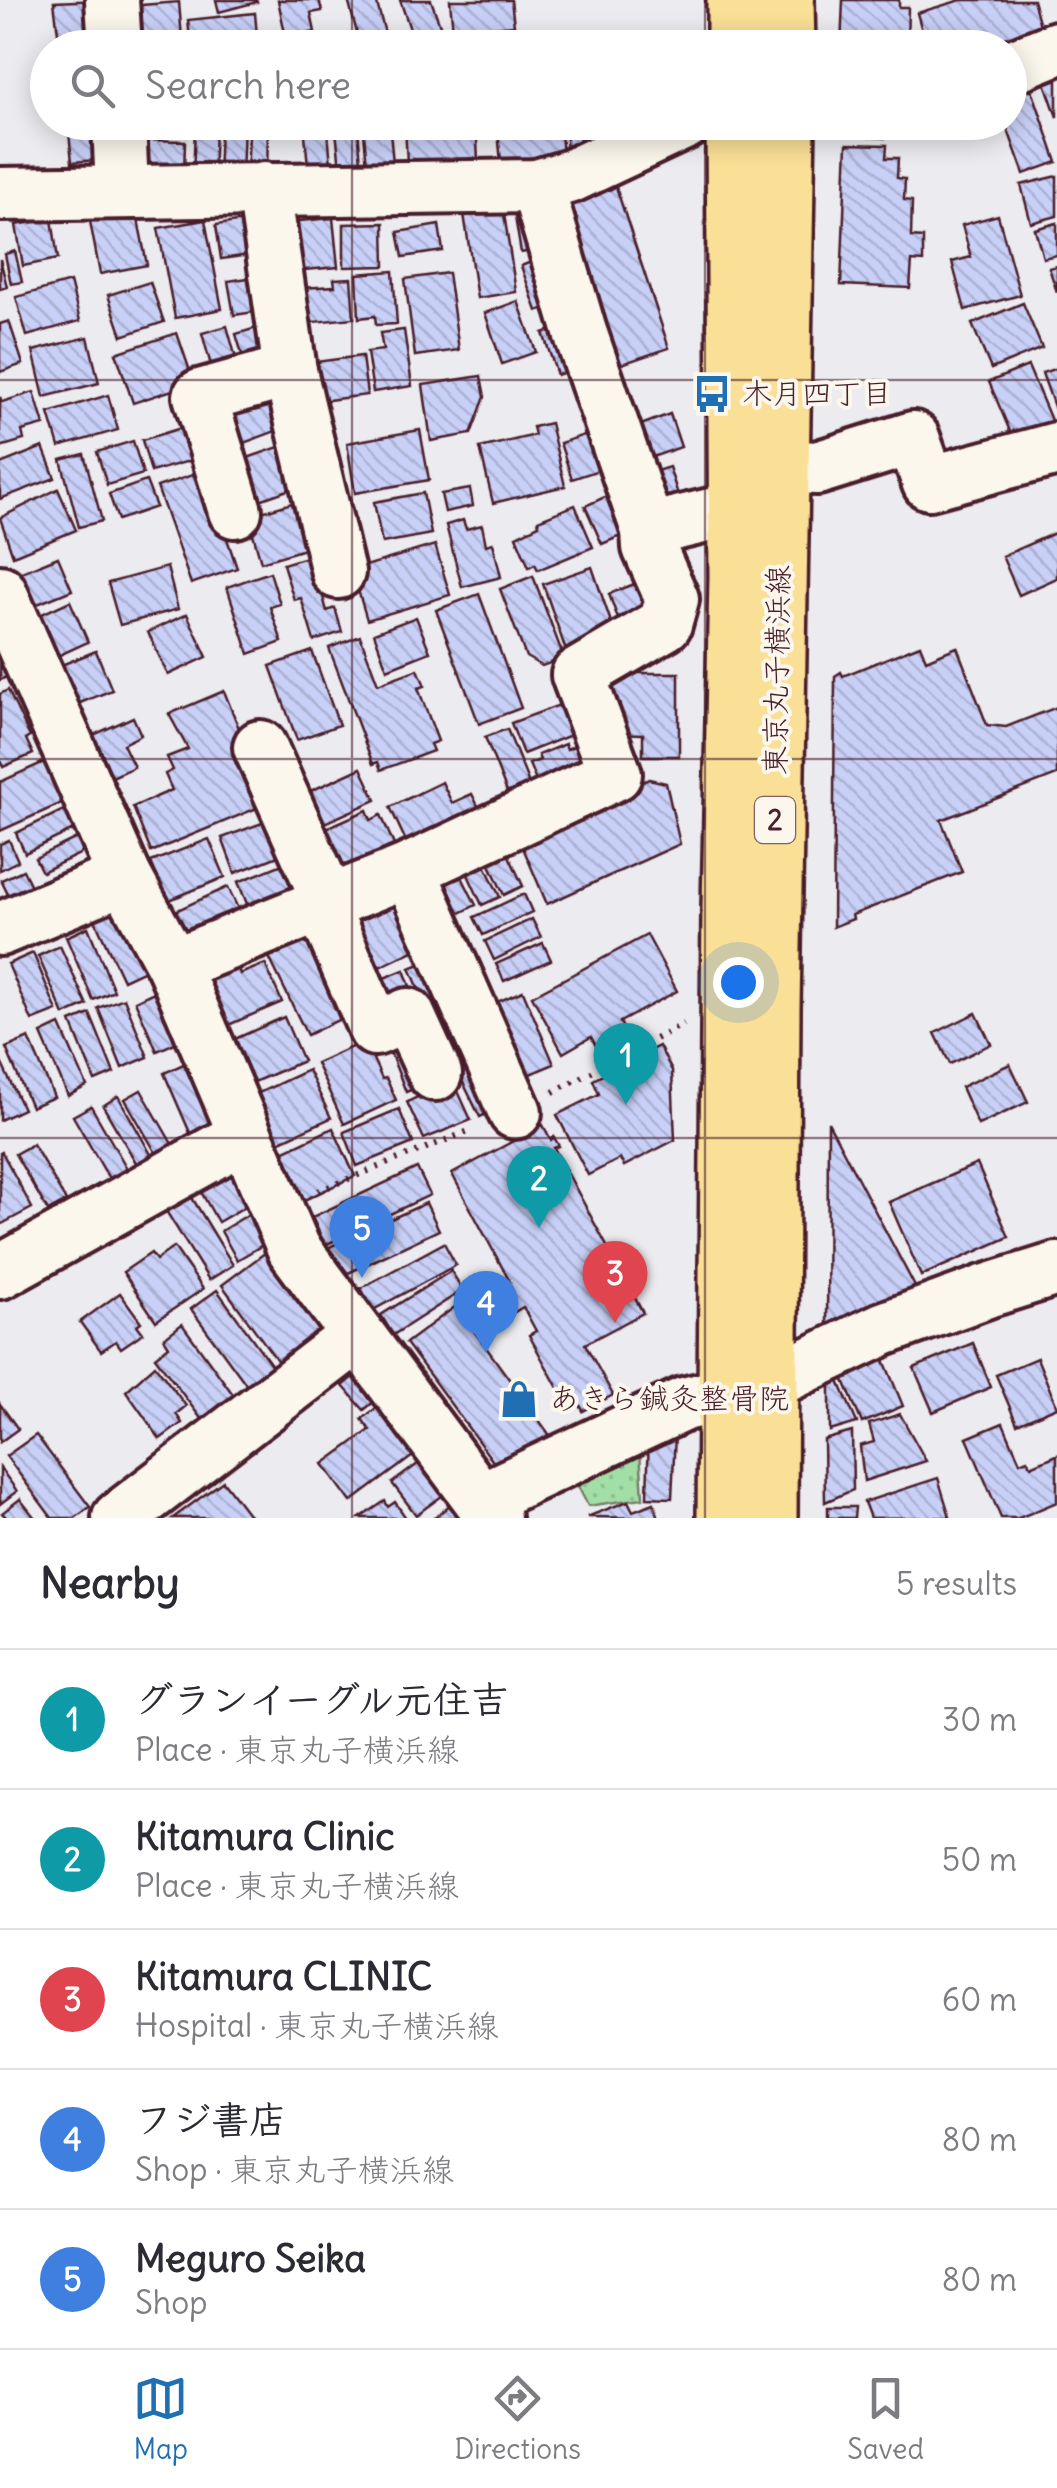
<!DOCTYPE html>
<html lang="en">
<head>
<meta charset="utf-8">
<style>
  :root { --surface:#fff; --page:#f7f7f7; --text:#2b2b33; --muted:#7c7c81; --line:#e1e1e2; --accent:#1f6fb2 }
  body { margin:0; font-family:Delius,"Klee One",sans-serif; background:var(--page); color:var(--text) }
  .you { position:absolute; left:738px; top:982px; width:35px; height:35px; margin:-25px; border:8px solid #fff; border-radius:50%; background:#1a73e8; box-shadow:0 0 0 15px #1a73e833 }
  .badge { display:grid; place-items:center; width:65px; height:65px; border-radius:50%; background:var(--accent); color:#fff; font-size:32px; font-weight:700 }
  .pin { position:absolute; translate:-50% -82px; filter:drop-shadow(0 2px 5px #0008) }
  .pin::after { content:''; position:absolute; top:52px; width:35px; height:30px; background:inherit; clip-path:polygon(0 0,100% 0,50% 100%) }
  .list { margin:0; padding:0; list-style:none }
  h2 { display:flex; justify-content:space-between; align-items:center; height:130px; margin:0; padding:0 40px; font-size:42px }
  h2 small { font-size:32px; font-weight:400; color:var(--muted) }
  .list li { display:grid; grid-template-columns:65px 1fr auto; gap:30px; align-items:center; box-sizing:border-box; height:140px; padding:0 40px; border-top:2px solid var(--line) }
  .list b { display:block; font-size:38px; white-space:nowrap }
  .list p { margin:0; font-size:32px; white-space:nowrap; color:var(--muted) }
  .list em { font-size:32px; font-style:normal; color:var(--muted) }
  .icon { flex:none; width:55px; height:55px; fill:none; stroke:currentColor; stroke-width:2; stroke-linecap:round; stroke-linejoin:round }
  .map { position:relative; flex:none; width:1057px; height:1518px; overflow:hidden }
  .search { position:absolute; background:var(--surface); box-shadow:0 5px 25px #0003; left:30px; right:30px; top:30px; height:110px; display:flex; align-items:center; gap:25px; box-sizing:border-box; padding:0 35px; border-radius:55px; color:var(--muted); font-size:38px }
  .sheet { height:830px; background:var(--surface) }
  nav { display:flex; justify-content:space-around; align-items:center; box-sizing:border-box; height:140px; border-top:2px solid var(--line); background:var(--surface); font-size:28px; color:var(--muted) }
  nav a { display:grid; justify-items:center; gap:5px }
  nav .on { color:var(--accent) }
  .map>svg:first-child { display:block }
</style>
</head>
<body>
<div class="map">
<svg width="1057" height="1518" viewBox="0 0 1057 1518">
  <defs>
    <pattern id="grass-dots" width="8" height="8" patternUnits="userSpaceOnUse" patternTransform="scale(2.5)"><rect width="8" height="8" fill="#a2dfa6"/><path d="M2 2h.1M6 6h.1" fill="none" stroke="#8dbf8f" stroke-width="1.8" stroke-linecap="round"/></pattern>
    <pattern id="building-back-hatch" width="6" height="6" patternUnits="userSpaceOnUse" patternTransform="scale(2.5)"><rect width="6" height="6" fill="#c8d0f7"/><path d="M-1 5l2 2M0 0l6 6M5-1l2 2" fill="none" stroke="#adb2d4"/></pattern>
  </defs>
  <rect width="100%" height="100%" fill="#ecebef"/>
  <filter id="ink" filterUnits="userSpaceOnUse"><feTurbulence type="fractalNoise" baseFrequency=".01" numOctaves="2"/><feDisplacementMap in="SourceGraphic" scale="20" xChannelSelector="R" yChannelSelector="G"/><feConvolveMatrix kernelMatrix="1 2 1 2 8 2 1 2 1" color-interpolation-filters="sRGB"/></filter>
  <g filter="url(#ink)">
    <path fill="url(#grass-dots)" stroke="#767f68" stroke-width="2.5" d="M639 1435 643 1498 588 1506 568 1466Z"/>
    <g fill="url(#building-back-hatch)" stroke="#4a1f2b" stroke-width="2.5">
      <path d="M99 0 102 36 59 41 54 2Z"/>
      <path d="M216 0H256L257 2 219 12Z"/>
      <path d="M278 0H319L322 11 311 13 315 32 286 38Z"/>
      <path d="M348 0H376L386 37 360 44Z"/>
      <path d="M400 0H431L442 31 414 41Z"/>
      <path d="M450 0H511L514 25 453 31Z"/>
      <path d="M843 0H899V7H908L907 48H841Z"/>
      <path d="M961 0H1033L1041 29 976 48H927L917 13Z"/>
      <path d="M179 2 182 39 133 44 129 6Z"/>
      <path d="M255 13 258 48H191L188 20Z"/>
      <path d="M1057 76V117L1044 80Z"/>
      <path d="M1031 87 1057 162 1024 174 1005 122H1010V95Z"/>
      <path d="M68 122H106L109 159 72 162Z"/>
      <rect x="144" y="122" width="39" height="10"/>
      <path d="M254 122H264V130H268L267 176H247L249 134H253Z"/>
      <path d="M310 122H357V124L310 128Z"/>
      <path d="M363 122H388V126L363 128Z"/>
      <path d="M458 122V125L476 124 478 160 407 164 405 124Z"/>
      <path d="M497 122H560L563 155 501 162Z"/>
      <path d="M591 122H627L592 137Z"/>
      <path d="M843 122H886L885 138 842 135Z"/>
      <path d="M231 124H244L242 177H218L220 129 231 130Z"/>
      <path d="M579 124 581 154 567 155 565 125Z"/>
      <path d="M195 128 215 129 213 176H193Z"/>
      <path d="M358 128 362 174 341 176 336 131Z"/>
      <path d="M390 131 394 174 368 176 364 133Z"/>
      <path d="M328 132 332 175 309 177 305 134Z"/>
      <path d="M145 140 185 141 184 176 145 175Z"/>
      <path d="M847 144 887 145 886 158H898L897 178 905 179 904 200 912 201 911 237 923 238V262L912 261 910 288 841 285Z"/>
      <path d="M1057 176V216L1031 223 1021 185Z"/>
      <path d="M615 184 669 348 619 365 565 200Z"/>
      <path d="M503 207 516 292 477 298 464 214Z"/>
      <path d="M534 208 541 249 521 253 514 211Z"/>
      <path d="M112 211 113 219 137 214 147 265 100 274 89 216Z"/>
      <path d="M998 215 1020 295 965 310 952 262 971 257 962 225Z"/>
      <path d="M333 218 338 267 293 271 288 222Z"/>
      <path d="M52 219 58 259 23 266 16 225Z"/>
      <path d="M258 219 263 253 221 259 216 225Z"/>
      <path d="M205 220 222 309 175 318 158 228Z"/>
      <path d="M384 223 385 266 344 267V224Z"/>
      <path d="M1057 223V255L1043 258 1035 229Z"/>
      <path d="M439 225 443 251 403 257 398 232Z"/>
      <path d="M15 251 22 282 11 284 5 254Z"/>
      <path d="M544 257 560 303 537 311 521 266Z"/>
      <path d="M0 259 7 287 0 289Z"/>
      <path d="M1057 266V292L1049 268Z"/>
      <path d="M393 271 397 324 376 325 375 316 359 318 357 274Z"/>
      <path d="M448 273 459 350 415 356 405 279Z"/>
      <path d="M261 276 255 312 234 315 228 281Z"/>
      <path d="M351 278 354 318 304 323 301 288 335 286 334 279Z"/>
      <path d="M70 282 80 321 27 336 16 297Z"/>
      <path d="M150 282 164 322 122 336 108 295Z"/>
      <path d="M518 301 536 352 502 364 485 313Z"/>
      <path d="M1023 303 1042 348 991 369 972 324Z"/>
      <path d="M9 321 23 364 0 372V324Z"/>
      <path d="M270 324 274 363 247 371 236 334Z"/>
      <path d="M227 326 240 373 215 380 202 333Z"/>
      <path d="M562 326 576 369 557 375 543 333Z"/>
      <path d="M404 330 412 386 373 392 367 352 383 350 380 333Z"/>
      <path d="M177 333 194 383 133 403 116 353Z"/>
      <path d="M88 337 99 383 44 397 33 351Z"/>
      <path d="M362 356 367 395 320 401 315 362Z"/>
      <path d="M1028 366 1056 432 1015 443 989 382Z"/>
      <path d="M1057 368V415L1042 373Z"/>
      <path d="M481 376 485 397 471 434 431 441 423 385Z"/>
      <path d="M282 389 284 428 241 444 228 409Z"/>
      <path d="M34 392 44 425 22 431 24 440 0 447V397L2 402Z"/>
      <path d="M108 395 118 430 59 447 49 413Z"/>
      <path d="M670 414 681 447 644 460 633 428Z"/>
      <path d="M200 422 210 455 151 472 142 440Z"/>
      <path d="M550 423 565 486 493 503 480 448 535 435 533 427Z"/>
      <path d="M605 428 617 464 572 479 560 443Z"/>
      <path d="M420 430 429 480 355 493 347 443Z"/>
      <path d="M133 441 143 474 107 485 97 452Z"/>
      <path d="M293 442 308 483 257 501 242 460Z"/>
      <path d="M43 447 55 478 0 499V464Z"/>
      <path d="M84 454 102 521 79 527 61 460Z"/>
      <path d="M669 467 682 507 663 512 650 473Z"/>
      <path d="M204 471 237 568 191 584 157 487Z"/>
      <path d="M146 481 156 507 118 520 109 494Z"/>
      <path d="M58 489 76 530 13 556 0 518Z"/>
      <path d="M470 489 473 506 445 512 441 494Z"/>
      <path d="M620 490 637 529 602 544 585 506Z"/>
      <path d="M423 493 431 534 382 543 374 502Z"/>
      <path d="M302 500 315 546 261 562 248 516Z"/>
      <path d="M575 505 593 547 538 570 535 564 529 567 516 536 539 525 538 520Z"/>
      <path d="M463 520 466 529 482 525 486 545 493 543 501 577 462 587 446 525Z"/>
      <path d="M1057 532V578L1019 595 1002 556Z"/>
      <path d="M435 545 450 595 367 620 352 570Z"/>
      <path d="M322 552 338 592 323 597 327 611 335 608 342 632 314 641 301 598 294 600 283 564Z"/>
      <path d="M58 557 72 590 30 607 17 574Z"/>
      <path d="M167 567 178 609 120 625 108 583Z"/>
      <path d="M592 567 615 634 566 651 543 584Z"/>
      <path d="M270 572 280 604 270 607 282 642 249 654 227 587Z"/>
      <path d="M533 576 564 658 542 666 526 657 500 589Z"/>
      <path d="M642 581 656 618 622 630 609 594Z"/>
      <path d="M479 594 521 708 479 724 436 610Z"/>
      <path d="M70 601 88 642 51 659 33 618Z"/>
      <path d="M187 614 207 657 168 675 148 632Z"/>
      <path d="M416 617 430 652 387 669 374 633Z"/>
      <path d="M360 636 378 684 418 669 425 686 418 688 438 741 430 744 433 751 381 770 378 762 373 764 329 648Z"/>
      <path d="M920 645 926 660 957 647 987 725 1006 727 1057 707V775L941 820 962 872 852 915 853 919 833 927 835 676 841 672 843 676Z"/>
      <path d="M96 651 112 690 70 707 54 668Z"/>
      <path d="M312 651 339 725 297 740 270 666Z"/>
      <path d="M0 654 13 674 0 680Z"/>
      <path d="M619 673H679V756H643V734L613 733 614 677Z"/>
      <path d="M8 690 30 737 26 739 33 754 3 767 0 760V694Z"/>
      <path d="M224 691 269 803 151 852 133 807 172 790 165 774 173 770 167 757 188 749 169 714Z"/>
      <path d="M570 701 581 731 523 754 511 723Z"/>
      <path d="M133 717 141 735 123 744 134 767 110 778 91 736Z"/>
      <path d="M507 729 534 796 512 805 485 737Z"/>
      <path d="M587 740 599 768 541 793 529 764 540 760 538 755 565 744 567 749Z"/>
      <path d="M53 758 71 799 0 831V782Z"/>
      <path d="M361 768 376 800 318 826 304 794Z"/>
      <path d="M649 779 666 783 680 844 547 904 518 836Z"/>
      <path d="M442 782 452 803 472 794 484 818 411 852 390 807Z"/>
      <path d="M72 806 82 826 25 853 16 833Z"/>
      <path d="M367 810 371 820 381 815 394 845 387 848 389 853 346 882 322 830Z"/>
      <path d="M278 817 291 851 235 873 222 838Z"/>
      <path d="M81 836 88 850 42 872 35 858Z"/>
      <path d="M209 839 225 877 167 901 151 862Z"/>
      <path d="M9 840 18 861 0 870V844Z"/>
      <path d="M505 847 523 886 504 895 486 856Z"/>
      <path d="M295 859 311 900 255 923 238 882Z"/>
      <path d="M482 859 500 897 482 905 464 866Z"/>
      <path d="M458 869 476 905 458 914 443 883 446 875Z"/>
      <path d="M23 870 39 902 17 913 1 880Z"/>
      <path d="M228 887 245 924 190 948 173 912Z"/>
      <path d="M524 894 532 912 483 935 474 917Z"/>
      <path d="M406 897 428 944 371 971 349 924Z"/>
      <path d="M121 908 149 968 123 980 95 920Z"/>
      <path d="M532 919 541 937 494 960 485 941Z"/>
      <path d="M315 926 351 1014 307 1035 266 951Z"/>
      <path d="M88 927 114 991 93 1000 66 937Z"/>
      <path d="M647 935 677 991 620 1022 629 1040 601 1055 591 1037 563 1053 532 996Z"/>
      <path d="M543 943 551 960 504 981 496 964Z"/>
      <path d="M60 946 87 1005 64 1015 38 956Z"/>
      <path d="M33 953 57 1011 32 1021 8 964Z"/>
      <path d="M434 958 451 998 427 1008 410 968Z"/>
      <path d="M265 964 282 1002 226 1026 207 982 238 968 240 974Z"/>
      <path d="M404 970 417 1005 387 1016 374 982Z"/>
      <path d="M158 990 182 1040 157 1051 135 1001Z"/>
      <path d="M523 991 554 1064 523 1077 478 1010Z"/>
      <path d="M124 998 148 1057 122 1068 98 1008Z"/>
      <path d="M454 1005 474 1048 442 1063 422 1019Z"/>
      <path d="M976 1013 991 1044 950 1064 935 1033Z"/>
      <path d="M90 1014 114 1073 95 1081 71 1022Z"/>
      <path d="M284 1017 303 1061 254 1082 235 1039Z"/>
      <path d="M60 1025 87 1086 68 1096 41 1034Z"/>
      <path d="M411 1032 432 1081 406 1092 386 1042Z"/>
      <path d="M29 1038 54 1097 31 1107 6 1048Z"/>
      <path d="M365 1041 382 1079 386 1078 396 1100 344 1124 316 1063Z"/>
      <path d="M659 1046 672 1071 675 1140 624 1166 620 1159 588 1175 557 1115 599 1094 593 1080Z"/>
      <path d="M0 1060 23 1109 0 1120Z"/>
      <path d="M192 1060 219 1123 191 1135 164 1073Z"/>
      <path d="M478 1062 501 1107 480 1117 458 1072Z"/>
      <path d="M1010 1064 1028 1102 978 1125 961 1087Z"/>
      <path d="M308 1070 331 1118 274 1144 252 1096Z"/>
      <path d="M453 1080 471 1120 424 1139 407 1102Z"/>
      <path d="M141 1090 172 1144 156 1153 125 1099Z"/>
      <path d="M118 1096 153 1158 138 1166 103 1106Z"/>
      <path d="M91 1106 129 1172 111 1182 73 1116Z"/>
      <path d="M399 1109 413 1143 357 1166 344 1132Z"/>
      <path d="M828 1122 921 1298 827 1337Z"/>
      <path d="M543 1125 551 1140 554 1137 559 1146 554 1148 643 1313 585 1344 613 1395 583 1411 579 1403 569 1408 529 1335 536 1331 523 1307 513 1313 499 1287 510 1282 452 1174Z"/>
      <path d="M333 1128 355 1176 300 1202 278 1154Z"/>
      <path d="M33 1144 66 1201 48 1211 15 1154Z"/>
      <path d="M2 1152 32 1208 0 1225V1153Z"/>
      <path d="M977 1164 1009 1237 921 1276 889 1202Z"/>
      <path d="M417 1168 430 1195 325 1245 312 1217Z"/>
      <path d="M232 1171 251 1203 218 1222 200 1190Z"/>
      <path d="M191 1196 233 1265 209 1280 166 1211Z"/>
      <path d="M426 1203 439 1230 342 1276 327 1248Z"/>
      <path d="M254 1211 271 1240 237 1260 221 1231Z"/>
      <path d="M444 1243 456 1265 373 1310 361 1288Z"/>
      <path d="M174 1247 203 1289 156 1321 123 1272 151 1253 156 1260Z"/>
      <path d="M270 1249 333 1334 287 1374 222 1285Z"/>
      <path d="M451 1271 463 1290 393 1335 381 1315Z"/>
      <path d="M217 1290 280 1377 254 1395 191 1309Z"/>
      <path d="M120 1293 141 1322 137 1325 143 1333 121 1348 116 1341 101 1351 80 1322Z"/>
      <path d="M456 1306 549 1434 500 1471 406 1343Z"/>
      <path d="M182 1324 240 1404 208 1428 155 1357 169 1346 164 1338Z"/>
      <path d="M973 1343 991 1387 933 1412 914 1368Z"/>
      <path d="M879 1348 903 1406 862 1423 838 1366Z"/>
      <path d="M1037 1358 1057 1407 1017 1424 996 1375Z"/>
      <path d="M155 1365 186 1406 176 1414 182 1423 160 1439 126 1391Z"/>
      <path d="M361 1371 382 1395 364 1410 343 1386Z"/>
      <path d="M838 1379 857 1423 830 1431V1380Z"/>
      <path d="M385 1401 421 1450 351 1502 323 1464 370 1430 362 1419Z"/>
      <path d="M0 1404 18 1429 0 1442Z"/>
      <path d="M900 1414 926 1461 864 1481 860 1446 874 1442 869 1424Z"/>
      <path d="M1003 1423 1020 1462 1027 1459 1031 1466 1057 1455V1502L1019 1518H1001L967 1438Z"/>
      <path d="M852 1432 853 1490 825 1502 824 1440Z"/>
      <path d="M649 1434H675L672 1498 647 1497Z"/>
      <path d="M36 1435 90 1507 75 1518H52L6 1456Z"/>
      <path d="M426 1458 450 1490 416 1515 392 1483Z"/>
      <path d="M0 1468 17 1491 0 1504Z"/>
      <path d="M938 1478 950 1517 870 1518 864 1502Z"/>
      <path d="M223 1481 251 1518H173Z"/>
      <path d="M20 1499 35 1518H7L2 1513Z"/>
      <path d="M457 1499 472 1518H434Z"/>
      <path d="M385 1501 388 1507 395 1502 406 1518H360Z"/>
      <path d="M628 1501 633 1511 654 1503 659 1518 587 1517Z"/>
      <path d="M828 1507H855L854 1518H828Z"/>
    </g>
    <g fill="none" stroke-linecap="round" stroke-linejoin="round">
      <g stroke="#4a1f2b" stroke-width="60">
        <g id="minor">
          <path d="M112 0 115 48"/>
          <path d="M1010 67 1057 48"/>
          <path d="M119 122 122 190"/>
          <path d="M264 189 290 371 338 572"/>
          <path d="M0 194 537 186 571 176 686 122"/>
          <path d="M780 466 817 468 913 438 929 483 1057 449"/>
          <path d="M235 511 200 396 290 371"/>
          <path d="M648 530 736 509"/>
          <path d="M0 592 125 877 173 965 294 1249 494 1518"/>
          <path d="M260 747 329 902"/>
          <path d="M409 870 515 1112"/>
          <path d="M322 906 375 1029 408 1015 435 1074"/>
          <path d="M0 929 125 877"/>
          <path d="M173 965 409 870 615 774 578 675 665 624 672 599 649 547 648 530 580 332 537 186"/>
          <path d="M0 1272 244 1136"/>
          <path d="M481 1499 684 1404 770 1383 883 1329 987 1291 1057 1269"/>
          <path d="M119 1518 357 1336"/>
        </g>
      </g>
      <g stroke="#4a1f2b" stroke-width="62">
        <g id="major">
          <path d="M786 0 787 48"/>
          <path d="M735 48V0"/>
          <path d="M725 1518 730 909 737 578 734 122"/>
          <path d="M769 1518 772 1008 787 122"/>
        </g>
      </g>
      <g stroke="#4a1f2b" stroke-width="6" stroke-dasharray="2.5 8" stroke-linecap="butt">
        <path d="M553 1092 684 1024"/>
        <path d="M318 1191 474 1129"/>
      </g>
      <use href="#minor" stroke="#fbf7ec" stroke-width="52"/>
      <use href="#major" stroke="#fadf96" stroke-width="55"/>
    </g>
  </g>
  <path fill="none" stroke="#4a1f2b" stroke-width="2.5" stroke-opacity="0.55" d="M352 0V48M705 0V48M352 122V1518M705 122V1518M0 380H1057M0 759H1057M0 1138H1057"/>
  <defs>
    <g id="bus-bare" transform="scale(3)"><path d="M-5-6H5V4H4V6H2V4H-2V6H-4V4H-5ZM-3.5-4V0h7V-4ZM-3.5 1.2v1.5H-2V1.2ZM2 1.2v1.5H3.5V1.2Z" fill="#1f6fb2" stroke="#fbf7ec" stroke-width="2.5" paint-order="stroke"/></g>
    <g id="shop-bare" transform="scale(3)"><path d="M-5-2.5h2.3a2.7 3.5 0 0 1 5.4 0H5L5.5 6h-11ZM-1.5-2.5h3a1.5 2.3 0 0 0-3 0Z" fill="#1f6fb2" stroke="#fbf7ec" stroke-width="2.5" paint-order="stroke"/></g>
  </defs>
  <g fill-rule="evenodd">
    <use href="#bus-bare" x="712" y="394"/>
    <use href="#shop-bare" x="519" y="1399"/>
  </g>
  <g text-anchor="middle" stroke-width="8" stroke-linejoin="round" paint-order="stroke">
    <rect fill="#fbf7ec" stroke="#7f6065" stroke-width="2.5" x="755" y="797" width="40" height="46" rx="8"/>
    <g font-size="28" font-weight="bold" fill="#4a1f2b">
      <text x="775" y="830">2</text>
    </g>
    <g font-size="30" fill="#4a1f2b" stroke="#fbf7ec" text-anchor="start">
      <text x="742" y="404">木月四丁目</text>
      <text x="549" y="1409">あきら鍼灸整骨院</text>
    </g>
    <g font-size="30" fill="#4a1f2b" stroke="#fbf7ec">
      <text transform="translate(777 670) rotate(-89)" y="10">東京丸子横浜線</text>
    </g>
  </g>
</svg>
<div class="you"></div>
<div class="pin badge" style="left:626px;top:1105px;background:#0f9aa8">1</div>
<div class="pin badge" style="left:539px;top:1228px;background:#0f9aa8">2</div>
<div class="pin badge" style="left:615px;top:1323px;background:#e0444e">3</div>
<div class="pin badge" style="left:486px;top:1353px;background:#3f7fe0">4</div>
<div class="pin badge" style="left:362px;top:1278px;background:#3f7fe0">5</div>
<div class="search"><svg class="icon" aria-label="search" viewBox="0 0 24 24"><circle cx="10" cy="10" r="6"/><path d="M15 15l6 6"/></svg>Search here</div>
</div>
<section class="sheet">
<h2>Nearby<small>5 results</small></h2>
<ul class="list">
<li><span class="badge" style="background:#0f9aa8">1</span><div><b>グランイーグル元住吉</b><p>Place · 東京丸子横浜線</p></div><em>30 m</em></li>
<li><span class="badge" style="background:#0f9aa8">2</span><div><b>Kitamura Clinic</b><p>Place · 東京丸子横浜線</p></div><em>50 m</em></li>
<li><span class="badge" style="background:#e0444e">3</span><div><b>Kitamura CLINIC</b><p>Hospital · 東京丸子横浜線</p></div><em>60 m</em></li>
<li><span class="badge" style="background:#3f7fe0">4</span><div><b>フジ書店</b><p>Shop · 東京丸子横浜線</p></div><em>80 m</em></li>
<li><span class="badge" style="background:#3f7fe0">5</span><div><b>Meguro Seika</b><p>Shop</p></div><em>80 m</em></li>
</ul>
</section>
<nav>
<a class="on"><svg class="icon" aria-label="map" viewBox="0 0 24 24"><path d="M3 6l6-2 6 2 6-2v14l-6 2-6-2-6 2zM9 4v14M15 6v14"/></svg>Map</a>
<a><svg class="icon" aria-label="directions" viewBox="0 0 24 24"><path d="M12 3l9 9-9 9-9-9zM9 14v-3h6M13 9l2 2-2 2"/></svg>Directions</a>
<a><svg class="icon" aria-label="saved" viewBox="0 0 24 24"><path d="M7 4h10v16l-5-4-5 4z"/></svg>Saved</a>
</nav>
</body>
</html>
